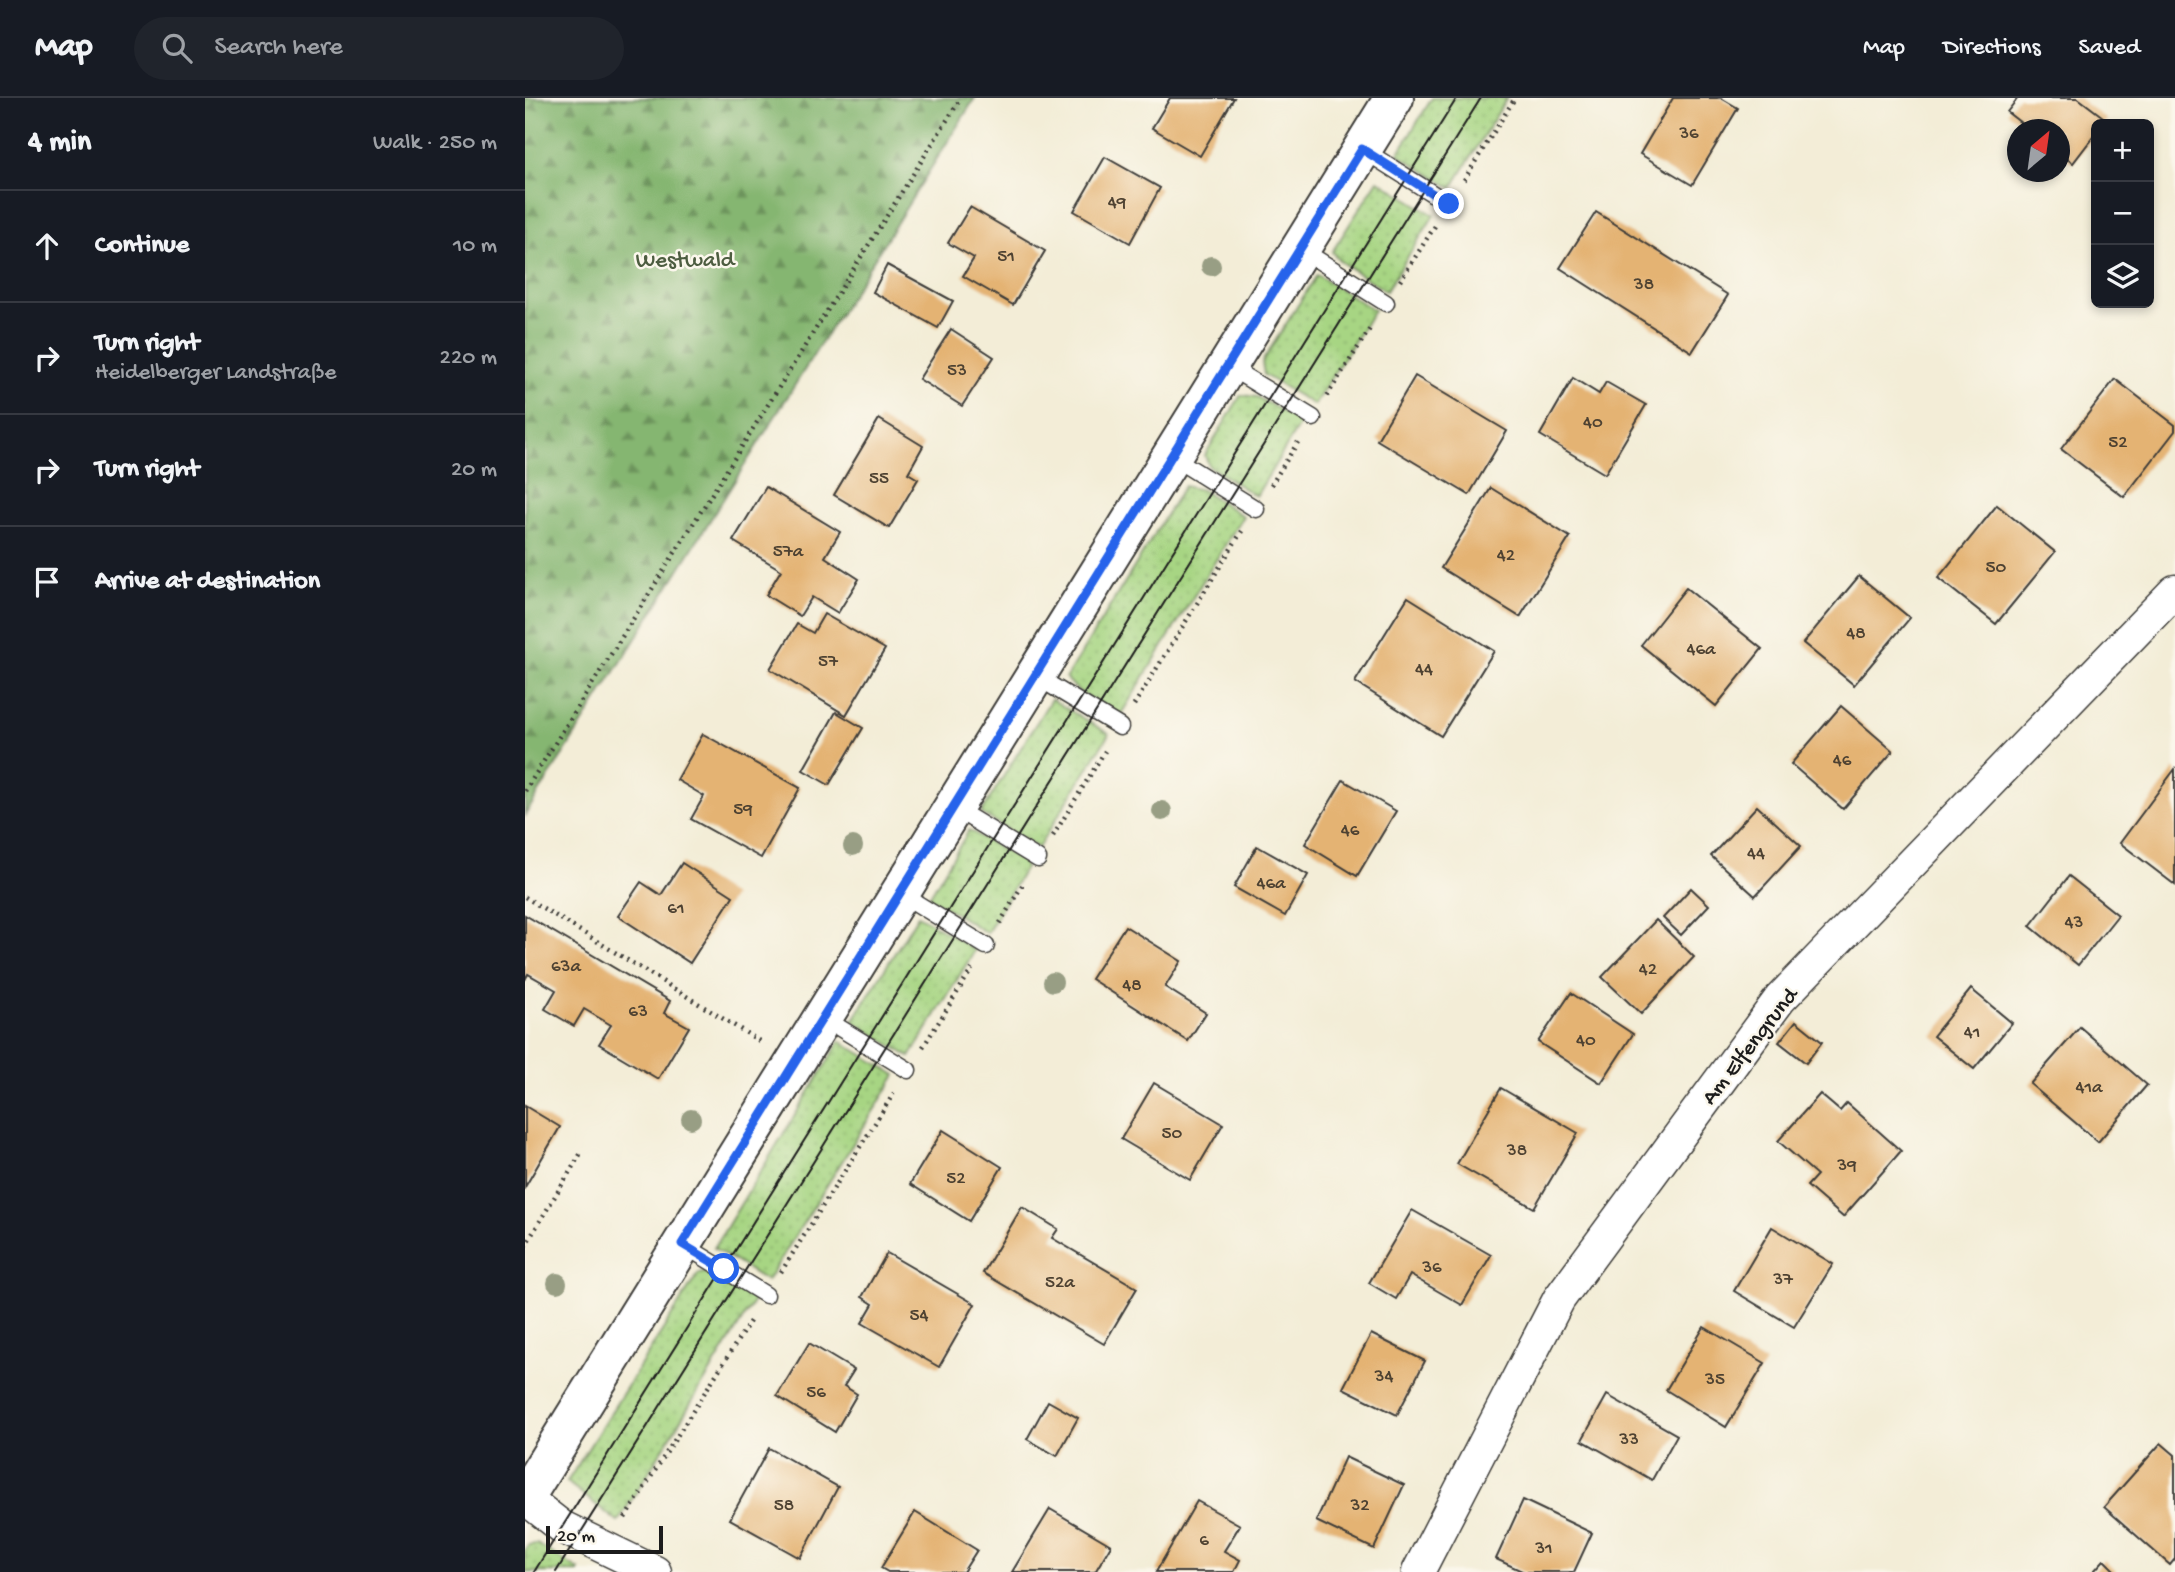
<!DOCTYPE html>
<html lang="en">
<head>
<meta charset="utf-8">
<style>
  :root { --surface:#171b24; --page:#20242c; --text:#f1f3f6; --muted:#9ea1a6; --line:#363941 }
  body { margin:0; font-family:"Gochi Hand",sans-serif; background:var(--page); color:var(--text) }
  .controls { position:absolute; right:21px; top:21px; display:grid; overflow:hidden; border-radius:10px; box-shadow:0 4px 10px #0003 }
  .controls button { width:63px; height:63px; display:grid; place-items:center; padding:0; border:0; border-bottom:2px solid var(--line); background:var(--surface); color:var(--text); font:35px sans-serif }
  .compass { position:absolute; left:1482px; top:21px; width:63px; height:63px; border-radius:50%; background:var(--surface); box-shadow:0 4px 10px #0003; rotate:29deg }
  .scale { position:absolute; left:21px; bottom:18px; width:117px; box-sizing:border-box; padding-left:7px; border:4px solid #1c1c1c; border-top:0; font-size:19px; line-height:24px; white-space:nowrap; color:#1c1c1c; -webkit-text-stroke:5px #fbf7ec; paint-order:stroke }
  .stop { position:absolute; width:21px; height:21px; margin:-16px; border:5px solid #2563eb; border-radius:50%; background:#fff }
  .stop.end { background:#2563eb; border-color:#fff; box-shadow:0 2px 7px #0008 }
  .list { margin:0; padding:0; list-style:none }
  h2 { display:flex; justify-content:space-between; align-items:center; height:91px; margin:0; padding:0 28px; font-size:30px }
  h2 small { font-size:23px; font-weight:400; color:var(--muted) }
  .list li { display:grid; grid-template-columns:46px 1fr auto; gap:21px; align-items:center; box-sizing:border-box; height:112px; padding:0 28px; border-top:2px solid var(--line) }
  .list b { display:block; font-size:26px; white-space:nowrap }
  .list p { margin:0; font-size:23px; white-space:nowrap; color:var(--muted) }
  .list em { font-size:23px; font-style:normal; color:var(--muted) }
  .icon { flex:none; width:38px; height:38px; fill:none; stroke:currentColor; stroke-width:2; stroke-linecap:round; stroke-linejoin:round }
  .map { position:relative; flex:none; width:1650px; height:1474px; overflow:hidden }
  header { display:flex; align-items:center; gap:42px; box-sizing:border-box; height:98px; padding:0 35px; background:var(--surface); border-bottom:2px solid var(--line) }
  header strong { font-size:33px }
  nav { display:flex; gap:38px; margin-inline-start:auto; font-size:24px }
  .search { width:490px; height:63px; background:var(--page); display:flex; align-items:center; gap:18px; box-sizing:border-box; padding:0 24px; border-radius:38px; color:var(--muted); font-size:26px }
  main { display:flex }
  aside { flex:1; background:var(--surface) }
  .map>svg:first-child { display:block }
</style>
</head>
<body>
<header>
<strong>Map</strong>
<div class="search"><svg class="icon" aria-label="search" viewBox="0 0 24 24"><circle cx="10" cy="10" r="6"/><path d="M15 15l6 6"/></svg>Search here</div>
<nav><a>Map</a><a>Directions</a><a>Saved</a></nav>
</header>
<main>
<aside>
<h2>4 min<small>Walk · 250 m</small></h2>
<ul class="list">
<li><svg class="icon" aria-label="ahead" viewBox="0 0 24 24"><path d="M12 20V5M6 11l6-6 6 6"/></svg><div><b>Continue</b></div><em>10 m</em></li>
<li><svg class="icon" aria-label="right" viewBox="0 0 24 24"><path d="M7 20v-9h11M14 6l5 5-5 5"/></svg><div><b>Turn right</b><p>Heidelberger Landstraße</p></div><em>220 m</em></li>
<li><svg class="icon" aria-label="right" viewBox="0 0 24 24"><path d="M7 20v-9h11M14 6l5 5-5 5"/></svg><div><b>Turn right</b></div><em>20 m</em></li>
<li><svg class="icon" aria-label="arrive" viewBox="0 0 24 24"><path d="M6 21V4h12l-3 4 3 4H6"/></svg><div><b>Arrive at destination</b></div></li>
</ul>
</aside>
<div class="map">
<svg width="1650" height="1474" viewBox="0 0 1650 1474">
  <defs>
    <pattern id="grass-dots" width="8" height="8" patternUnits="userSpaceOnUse" patternTransform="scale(1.75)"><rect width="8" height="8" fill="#a7d583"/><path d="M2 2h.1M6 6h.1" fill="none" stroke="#8fb671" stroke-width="1.8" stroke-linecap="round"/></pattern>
    <pattern id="forest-firs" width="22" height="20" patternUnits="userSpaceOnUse" patternTransform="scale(1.75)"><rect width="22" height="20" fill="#85b671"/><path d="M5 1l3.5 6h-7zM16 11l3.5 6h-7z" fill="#6c935c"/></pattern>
  </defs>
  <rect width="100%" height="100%" fill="#fbf7ec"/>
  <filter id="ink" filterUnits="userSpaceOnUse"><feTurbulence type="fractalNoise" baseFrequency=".0143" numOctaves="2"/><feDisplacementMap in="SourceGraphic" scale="14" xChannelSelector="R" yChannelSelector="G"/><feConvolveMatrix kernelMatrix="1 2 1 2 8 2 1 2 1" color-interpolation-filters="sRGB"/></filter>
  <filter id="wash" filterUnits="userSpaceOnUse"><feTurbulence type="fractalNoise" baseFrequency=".00686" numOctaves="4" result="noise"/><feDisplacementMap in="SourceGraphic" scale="28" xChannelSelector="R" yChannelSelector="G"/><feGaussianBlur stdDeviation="1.57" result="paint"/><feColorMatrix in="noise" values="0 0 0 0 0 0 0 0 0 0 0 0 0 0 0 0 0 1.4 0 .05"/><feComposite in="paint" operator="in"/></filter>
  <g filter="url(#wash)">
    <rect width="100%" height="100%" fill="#f3edd7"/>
    <g fill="url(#grass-dots)" stroke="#627850" stroke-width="2">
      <path d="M907 0H982L927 90 873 56Z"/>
      <path d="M853 82 909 117 861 193 816 164 807 154Z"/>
      <path d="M792 177 849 212 789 307 739 277 737 264Z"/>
      <path d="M716 297 732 299 776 324 731 398 684 368 680 357Z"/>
      <path d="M659 388 677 392 718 418 595 618 552 592 541 580Z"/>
      <path d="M526 601 584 636 513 750 456 715Z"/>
      <path d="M444 732 498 764 500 770 462 835 404 799Z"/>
      <path d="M393 817 450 852 385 959 328 923Z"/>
      <path d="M315 943 371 977 242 1183 189 1150Z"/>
      <path d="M184 1174 230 1201 93 1424 42 1384 173 1176Z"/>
      <path d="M12 1446 54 1472 53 1474H0V1452L3 1447Z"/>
    </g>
    <path fill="url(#forest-firs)" stroke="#506946" stroke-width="2" d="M0 0H450L0 717Z"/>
    <g id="blocks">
      <g fill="#e4b373">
        <path d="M645 0H709L675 58 627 30Z"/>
        <path d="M1148 0H1196L1213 10 1167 87 1115 56Z"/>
        <path d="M1493 0H1553L1582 22 1578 26H1571V35L1548 65 1534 55V32H1505L1482 14Z"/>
        <path d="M580 59 635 90 605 145 549 113Z"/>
        <path d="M445 109 520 153 488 207 438 178 449 160 423 145Z"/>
        <path d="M1071 114 1203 197 1167 254 1035 170Z"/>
        <path d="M362 167 428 203 413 230 348 194Z"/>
        <path d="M426 231 469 259 437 308 394 281Z"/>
        <path d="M890 278 982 333 944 397 852 342Z"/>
        <path d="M1048 280 1074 296 1081 284 1121 307 1080 376 1015 337Z"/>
        <path d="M1590 281 1650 327V333L1599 399 1536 351Z"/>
        <path d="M354 321 398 348 383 375 393 381 364 430 309 397Z"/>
        <path d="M241 389 315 434 300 459 334 481 313 515 287 499 275 518 241 497 256 472 208 443Z"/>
        <path d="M966 390 1045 439 995 519 916 470Z"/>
        <path d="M1472 407 1530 454 1471 526 1413 480Z"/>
        <path d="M1334 478 1385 520 1329 587 1278 545Z"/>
        <path d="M1161 490 1237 551 1191 608 1116 547Z"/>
        <path d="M883 499 969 553 916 638 830 584Z"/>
        <path d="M299 516 360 551 321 617 245 571 272 526 288 535Z"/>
        <path d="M1316 608 1368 653 1318 711 1266 666Z"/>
        <path d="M311 614 338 630 304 687 278 672Z"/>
        <path d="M178 636 275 690 236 760 166 721 179 698 152 682Z"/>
        <path d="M1650 671V787L1595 745Z"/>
        <path d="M818 682 871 713 832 778 780 746Z"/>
        <path d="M1232 708 1276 748 1230 798 1186 758Z"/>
        <path d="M732 748 783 777 760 818 709 789Z"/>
        <path d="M157 765 208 798 165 865 93 818 116 784 136 797Z"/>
        <path d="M1544 778 1593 817 1553 867 1505 828Z"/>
        <path d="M1166 790 1184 807 1156 837 1138 820Z"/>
        <path d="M0 817 145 903 139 915 164 929 133 981 74 946 86 927 59 911 49 928 20 911 31 892 3 876 0 882Z"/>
        <path d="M1131 822 1169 859 1116 916 1077 879Z"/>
        <path d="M600 828 656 863 640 889 681 915 663 943 566 881Z"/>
        <path d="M1446 891 1487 925 1449 971 1408 938Z"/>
        <path d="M1046 895 1108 936 1076 985 1013 944Z"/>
        <path d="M1271 923 1297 944 1281 965 1254 944Z"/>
        <path d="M1555 929 1622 987 1573 1044 1505 986Z"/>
        <path d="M629 985 698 1026 665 1082 596 1041Z"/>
        <path d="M976 990 1053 1035 1009 1110 932 1066Z"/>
        <path d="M1295 996 1315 1013 1322 1005 1376 1053 1318 1119 1282 1088 1292 1077 1253 1043Z"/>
        <path d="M0 1008 35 1029 0 1089Z"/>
        <path d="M418 1032 477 1069 444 1123 385 1086Z"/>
        <path d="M497 1109 533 1131 527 1140 612 1190 579 1246 458 1175Z"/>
        <path d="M887 1112 966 1157 937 1207 885 1177 871 1201 844 1185Z"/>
        <path d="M1247 1129 1308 1166 1269 1229 1209 1193Z"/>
        <path d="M362 1155 450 1206 414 1269 337 1225 348 1206 337 1199Z"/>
        <path d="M1179 1229 1240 1265 1201 1329 1141 1292Z"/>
        <path d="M846 1236 900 1263 872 1317 818 1290Z"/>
        <path d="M284 1245 329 1272 319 1288 332 1296 310 1334 252 1298Z"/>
        <path d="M1082 1297 1152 1337 1127 1382 1057 1342Z"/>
        <path d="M523 1303 553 1320 532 1358 502 1341Z"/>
        <path d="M1636 1345 1650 1357V1461L1645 1467 1579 1409Z"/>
        <path d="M244 1350 313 1389 275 1460 205 1421Z"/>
        <path d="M820 1359 879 1387 849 1451 791 1423Z"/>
        <path d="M998 1402 1067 1435 1049 1474H999L971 1461Z"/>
        <path d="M672 1403 715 1427 699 1453 715 1462 709 1474H631Z"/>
        <path d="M525 1411 586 1447 570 1474H487Z"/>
        <path d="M390 1414 452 1452 438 1474H363L356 1470Z"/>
        <path d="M1579 1462 1591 1474H1568Z"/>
      </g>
    </g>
  </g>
  <g filter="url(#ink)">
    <use href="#blocks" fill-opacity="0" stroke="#3c3b38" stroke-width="2"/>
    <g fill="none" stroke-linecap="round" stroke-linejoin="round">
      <g stroke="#3c3b38" stroke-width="19">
        <g id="service">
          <path d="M837 51 924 106"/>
          <path d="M774 150 861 205"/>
          <path d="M701 267 788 320"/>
          <path d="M646 358 731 411"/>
          <path d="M509 577 595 629"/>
          <path d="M428 709 513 761"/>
          <path d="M375 795 461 848"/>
          <path d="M297 919 383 972"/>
          <path d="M157 1146 241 1197"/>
        </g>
      </g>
      <g stroke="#3c3b38" stroke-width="35">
        <g id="minor">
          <path d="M0 1400 37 1429 130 1474"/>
          <path d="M893 1474 1034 1201 1255 901 1650 493"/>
        </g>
      </g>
      <g stroke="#3c3b38" stroke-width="42">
        <path id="tertiary" d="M0 1399 869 0"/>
      </g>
      <g stroke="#3c3b38" stroke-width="4.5" stroke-dasharray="2 5" stroke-linecap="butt">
        <path d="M939 82 990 0"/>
        <path d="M875 183 910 128"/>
        <path d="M802 298 846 229"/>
        <path d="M746 387 773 344"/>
        <path d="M609 607 717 433"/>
        <path d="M0 693 436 0"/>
        <path d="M528 738 580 653"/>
        <path d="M0 799 236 944"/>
        <path d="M475 825 499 784"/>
        <path d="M398 949 447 871"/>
        <path d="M0 1148 56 1055"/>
        <path d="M256 1174 369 995"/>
        <path d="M100 1420 227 1220"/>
      </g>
      <use href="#service" stroke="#fff" stroke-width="16"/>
      <use href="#minor" stroke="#fff" stroke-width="32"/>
      <use href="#tertiary" stroke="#fff" stroke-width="38"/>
      <g stroke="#1c1c1c" stroke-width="2">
        <path d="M9 1474 932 0"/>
        <path d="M31 1474 956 0"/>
      </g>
    </g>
    <g fill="#989e84">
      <circle cx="686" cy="168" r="10"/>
      <circle cx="637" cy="713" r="10"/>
      <circle cx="328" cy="748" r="10"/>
      <circle cx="528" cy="884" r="10"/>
      <circle cx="166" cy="1021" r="10"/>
      <circle cx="32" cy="1185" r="10"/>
    </g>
  </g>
  <g fill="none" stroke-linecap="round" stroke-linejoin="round" filter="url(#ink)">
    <path stroke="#2563eb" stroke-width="9" d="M199 1171 157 1146 837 51 924 106"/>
  </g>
  <g text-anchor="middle" stroke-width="5" stroke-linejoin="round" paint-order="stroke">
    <g font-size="19" fill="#4e4232">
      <text x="1164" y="40">36</text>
      <text x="592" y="109">49</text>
      <text x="481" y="163">51</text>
      <text x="1119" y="191">38</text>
      <text x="432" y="277">53</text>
      <text x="1068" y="329">40</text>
      <text x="1593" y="349">52</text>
      <text x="354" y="385">55</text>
      <text x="263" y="458">57a</text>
      <text x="981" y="462">42</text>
      <text x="1471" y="474">50</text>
      <text x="1331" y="540">48</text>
      <text x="1176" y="556">46a</text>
      <text x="303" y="568">57</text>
      <text x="899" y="576">44</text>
      <text x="1317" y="667">46</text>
      <text x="218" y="716">59</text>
      <text x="825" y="737">46</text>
      <text x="1231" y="760">44</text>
      <text x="746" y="790">46a</text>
      <text x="151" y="815">61</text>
      <text x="1549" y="829">43</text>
      <text x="41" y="873">63a</text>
      <text x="1123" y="876">42</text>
      <text x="607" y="892">48</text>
      <text x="113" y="918">63</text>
      <text x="1447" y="939">41</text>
      <text x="1061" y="947">40</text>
      <text x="1564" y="994">41a</text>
      <text x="647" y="1040">50</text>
      <text x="992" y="1057">38</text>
      <text x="1322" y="1072">39</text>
      <text x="431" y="1085">52</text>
      <text x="907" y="1174">36</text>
      <text x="1258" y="1186">37</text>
      <text x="535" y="1189">52a</text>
      <text x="394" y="1222">54</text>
      <text x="859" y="1283">34</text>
      <text x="1190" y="1286">35</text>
      <text x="291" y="1299">56</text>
      <text x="1104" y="1346">33</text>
      <text x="259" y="1412">58</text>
      <text x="835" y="1412">32</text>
      <text x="679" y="1447">6</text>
      <text x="1019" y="1455">31</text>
    </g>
    <g font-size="23" fill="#4d5d40" stroke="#fbf7ec">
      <text x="160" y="168">Westwald</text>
    </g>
    <g font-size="23" fill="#1c1c1c" stroke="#fbf7ec">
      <text transform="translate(1223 947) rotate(-52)" y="8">Am Elfengrund</text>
    </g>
  </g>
</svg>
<div class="controls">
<button>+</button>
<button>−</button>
<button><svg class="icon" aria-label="layers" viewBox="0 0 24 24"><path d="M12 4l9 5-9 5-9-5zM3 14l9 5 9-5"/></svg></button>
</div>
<svg class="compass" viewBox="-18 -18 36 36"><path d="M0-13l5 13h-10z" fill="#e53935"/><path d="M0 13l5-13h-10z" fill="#9ea1a6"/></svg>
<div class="scale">20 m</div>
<div class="stop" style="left:199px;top:1171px"></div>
<div class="stop end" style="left:924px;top:106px"></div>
</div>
</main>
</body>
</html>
